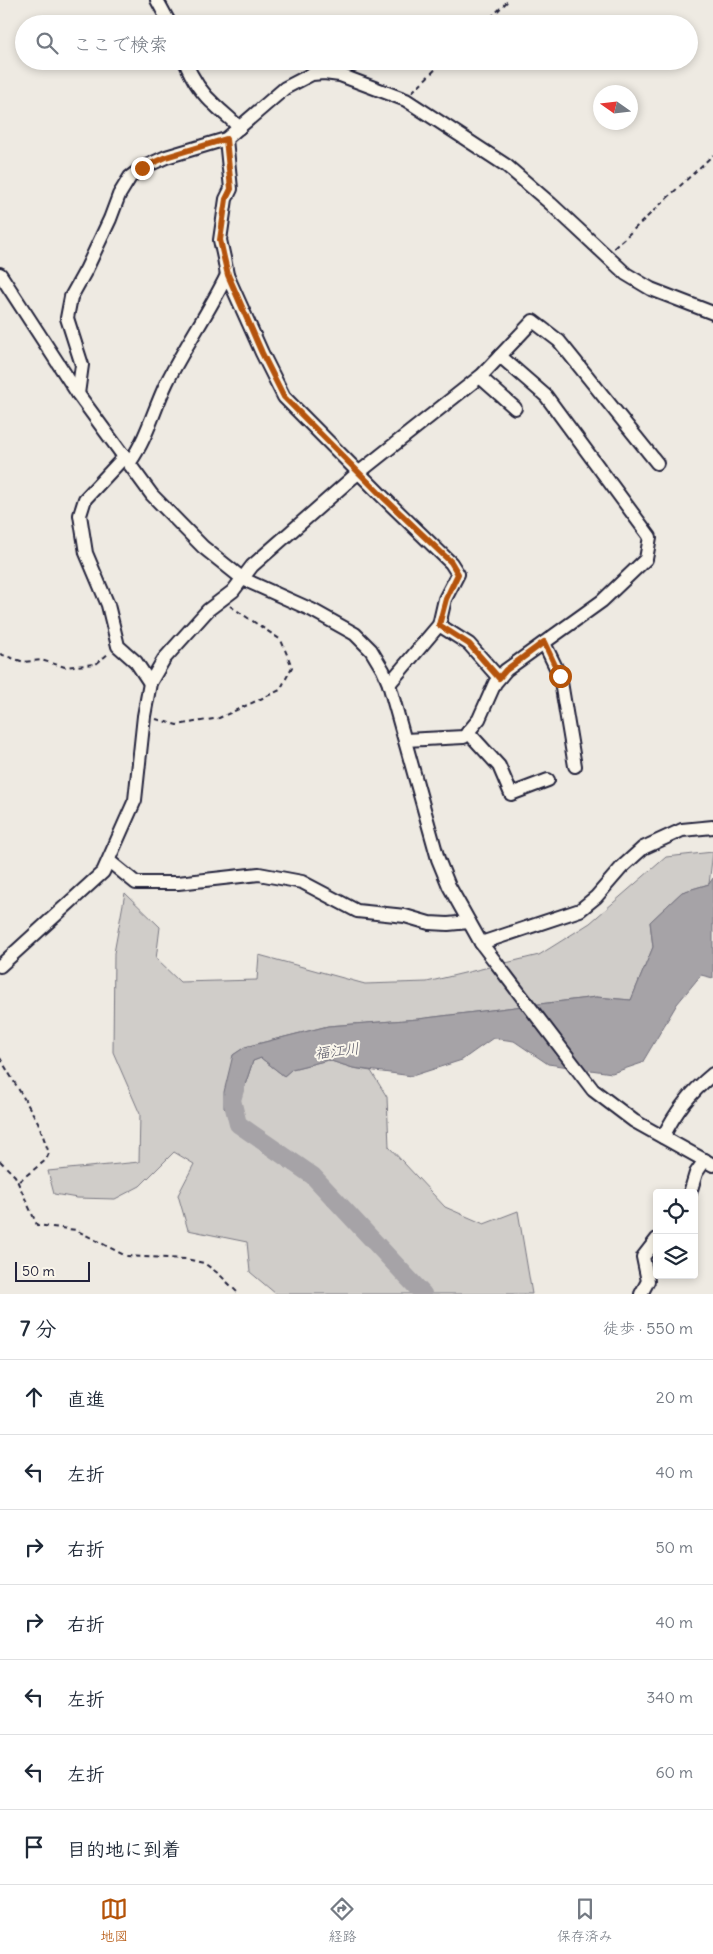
<!DOCTYPE html>
<html lang="ja">
<head>
<meta charset="utf-8">
<style>
  :root { --surface:#fff; --page:#f6f6f7; --text:#1f2937; --muted:#747a83; --line:#e0e1e3; --accent:#b45309 }
  body { margin:0; font-family:Delius,"Klee One",sans-serif; background:var(--page); color:var(--text) }
  .controls { position:absolute; right:15px; bottom:15px; display:grid; overflow:hidden; border-radius:5px; box-shadow:0 2px 8px #0003 }
  .controls button { width:45px; height:45px; display:grid; place-items:center; padding:0; border:0; border-bottom:1px solid var(--line); background:var(--surface); color:var(--text); font:25px sans-serif }
  .compass { position:absolute; left:593px; top:85px; width:45px; height:45px; border-radius:50%; background:var(--surface); box-shadow:0 2px 8px #0003; rotate:284deg }
  .scale { position:absolute; left:15px; bottom:12px; width:75px; box-sizing:border-box; padding-left:5px; border:2px solid #22223b; border-top:0; font-size:14px; line-height:18px; white-space:nowrap; color:#22223b; -webkit-text-stroke:4px #fbf7ec; paint-order:stroke }
  .stop { position:absolute; width:15px; height:15px; margin:-11px; border:4px solid #b45309; border-radius:50%; background:#fff }
  .stop.end { background:#b45309; border-color:#fff; box-shadow:0 1px 5px #0008 }
  .list { margin:0; padding:0; list-style:none }
  h2 { display:flex; justify-content:space-between; align-items:center; height:65px; margin:0; padding:0 20px; font-size:21px }
  h2 small { font-size:16px; font-weight:400; color:var(--muted) }
  .list li { display:grid; grid-template-columns:32px 1fr auto; gap:15px; align-items:center; box-sizing:border-box; height:75px; padding:0 20px; border-top:1px solid var(--line) }
  .list b { display:block; font-size:19px; white-space:nowrap }
  .list em { font-size:16px; font-style:normal; color:var(--muted) }
  .icon { flex:none; width:28px; height:28px; fill:none; stroke:currentColor; stroke-width:2; stroke-linecap:round; stroke-linejoin:round }
  .map { position:relative; flex:none; width:713px; height:1294px; overflow:hidden }
  .search { position:absolute; background:var(--surface); box-shadow:0 2px 8px #0003; left:15px; right:15px; top:15px; height:55px; display:flex; align-items:center; gap:12px; box-sizing:border-box; padding:0 18px; border-radius:28px; color:var(--muted); font-size:19px }
  .sheet { height:590px; background:var(--surface) }
  nav { display:flex; justify-content:space-around; align-items:center; box-sizing:border-box; height:70px; border-top:1px solid var(--line); background:var(--surface); font-size:14px; color:var(--muted) }
  nav a { display:grid; justify-items:center; gap:2px }
  nav .on { color:var(--accent) }
  .map>svg:first-child { display:block }
</style>
</head>
<body>
<div class="map">
<svg width="713" height="1294" viewBox="0 0 713 1294">
  <rect width="100%" height="100%" fill="#eeeae2"/>
  <filter id="ink" filterUnits="userSpaceOnUse"><feTurbulence type="fractalNoise" baseFrequency=".02" numOctaves="2"/><feDisplacementMap in="SourceGraphic" scale="10" xChannelSelector="R" yChannelSelector="G"/><feConvolveMatrix kernelMatrix="1 2 1 2 8 2 1 2 1" color-interpolation-filters="sRGB"/></filter>
  <g filter="url(#ink)">
    <path fill="#d0cdc9" stroke="#797882" d="M713 852 709 884 682 892 650 922 653 947 631 1000 596 997 418 1019 328 1026 245 1047 233 1055 243 1091 253 1061 261 1058 284 1076 292 1069 328 1060 353 1068 371 1071 387 1097 389 1147 445 1207 484 1224 518 1211 532 1294H276L250 1272 247 1242 188 1230 178 1195 194 1164 174 1152 140 1186 115 1199 77 1198 54 1194 48 1171 139 1162 140 1114 113 1052 114 953 125 893 160 927 156 959 180 982 257 980 259 955 365 984 427 982 539 955 590 923 666 857Z"/>
    <path fill="#a6a3a7" stroke="#716f7c" d="M713 878V978L701 975 677 1004 642 1063 612 1073 548 1064 514 1041 493 1038 462 1060 412 1076 353 1068 328 1060 292 1069 284 1076 261 1058 253 1061 243 1091 231 1114 224 1108V1092L233 1055 245 1047 328 1026 418 1019 596 997 631 1000 653 947 650 922 682 892 709 884Z"/>
    <g fill="none" stroke-linecap="round" stroke-linejoin="round">
      <path stroke="#a6a3a7" stroke-width="18" d="M236 1086 232 1100 238 1124 313 1176 423 1294"/>
      <g stroke="#22223b" stroke-width="16">
        <g id="minor">
          <path d="M157 0 170 24"/>
          <path d="M185 61C192 79 202 94 216 106 224 114 232 119 239 128"/>
          <path d="M226 139 231 189 226 199 220 240 224 258 227 275 262 353 284 397 383 497 451 563 458 574 445 599 439 625 389 684"/>
          <path d="M0 274 78 394 152 495 203 547 243 579 312 610 355 634 371 650 383 670 389 684 438 859 449 886 481 943 593 1090 634 1121 713 1165"/>
          <path d="M480 377 515 408"/>
          <path d="M78 394 82 365 67 318 71 297 86 270 110 219 119 195 130 177 142 168 166 157 226 139 285 88 312 74 324 73 340 75 406 100 507 166 551 204 626 274 651 289 713 313"/>
          <path d="M125 456 85 499 80 515 86 553 108 605 118 646 136 662 150 683"/>
          <path d="M130 462C147 438 154 409 167 382 185 346 209 312 227 275"/>
          <path d="M439 625 469 644 499 678"/>
          <path d="M544 643 560 676 575 766"/>
          <path d="M468 732 499 766 511 794 548 780"/>
          <path d="M405 740 464 737 479 719 495 683 506 670 602 601 646 559 650 537 546 396 500 356"/>
          <path d="M109 861 136 883H178L259 874 302 882 357 911 405 916 429 923 448 924 469 922"/>
          <path d="M481 943 580 910 596 897 622 867 643 848 682 830 713 827"/>
          <path d="M0 966 103 872 135 800 144 716 150 683 164 659 208 610 233 591 252 566 352 478 482 375 533 321 559 341 657 463"/>
          <path d="M663 1137C676 1111 690 1093 713 1074"/>
          <path d="M690 1193 696 1173 705 1160"/>
          <path d="M641 1294 648 1281 643 1257 657 1239"/>
        </g>
      </g>
      <g stroke="#22223b" stroke-width="2" stroke-dasharray="5 4" stroke-linecap="butt">
        <path d="M484 24 509 0"/>
        <path d="M412 92 444 61"/>
        <path d="M614 248 713 155"/>
        <path d="M0 654 24 662 41 660 65 667 96 664 109 653"/>
        <path d="M156 719 177 725 219 718 280 690 292 667 281 640 230 606"/>
        <path d="M0 1058 38 1122 49 1153 46 1160 18 1182"/>
        <path d="M0 1161 15 1176 37 1225 76 1230 126 1256 186 1259 204 1263 219 1274 239 1294"/>
      </g>
      <use href="#minor" stroke="#fbf7ec" stroke-width="12"/>
    </g>
  </g>
  <g fill="none" stroke-linecap="round" stroke-linejoin="round" filter="url(#ink)">
    <path stroke="#b45309" stroke-width="6" d="M142 168 166 157 226 139 231 189 226 199 220 240 224 258 228 275 262 353 284 397 383 497 451 562 458 574 446 599 439 625 469 644 499 678 506 670 544 642 560 676"/>
  </g>
  <g text-anchor="middle" stroke-width="4" stroke-linejoin="round" paint-order="stroke">
    <g font-size="15" font-style="italic" fill="#575666" stroke="#fbf7ec">
      <text transform="translate(337 1051) rotate(-7)" y="5">福江川</text>
    </g>
  </g>
</svg>
<div class="controls">
<button><svg class="icon" aria-label="locate" viewBox="0 0 24 24"><circle cx="12" cy="12" r="6"/><path d="M12 2v4M12 18v4M2 12h4M18 12h4"/></svg></button>
<button><svg class="icon" aria-label="layers" viewBox="0 0 24 24"><path d="M12 4l9 5-9 5-9-5zM3 14l9 5 9-5"/></svg></button>
</div>
<svg class="compass" viewBox="-18 -18 36 36"><path d="M0-13l5 13h-10z" fill="#e53935"/><path d="M0 13l5-13h-10z" fill="#747a83"/></svg>
<div class="scale">50 m</div>
<div class="stop" style="left:560px;top:676px"></div>
<div class="stop end" style="left:142px;top:168px"></div>
<div class="search"><svg class="icon" aria-label="search" viewBox="0 0 24 24"><circle cx="10" cy="10" r="6"/><path d="M15 15l6 6"/></svg>ここで検索</div>
</div>
<section class="sheet">
<h2>7 分<small>徒歩 · 550 m</small></h2>
<ul class="list">
<li><svg class="icon" aria-label="ahead" viewBox="0 0 24 24"><path d="M12 20V5M6 11l6-6 6 6"/></svg><div><b>直進</b></div><em>20 m</em></li>
<li><svg class="icon" aria-label="left" viewBox="0 0 24 24"><path d="M17 20v-9H6M10 6l-5 5 5 5"/></svg><div><b>左折</b></div><em>40 m</em></li>
<li><svg class="icon" aria-label="right" viewBox="0 0 24 24"><path d="M7 20v-9h11M14 6l5 5-5 5"/></svg><div><b>右折</b></div><em>50 m</em></li>
<li><svg class="icon" aria-label="right" viewBox="0 0 24 24"><path d="M7 20v-9h11M14 6l5 5-5 5"/></svg><div><b>右折</b></div><em>40 m</em></li>
<li><svg class="icon" aria-label="left" viewBox="0 0 24 24"><path d="M17 20v-9H6M10 6l-5 5 5 5"/></svg><div><b>左折</b></div><em>340 m</em></li>
<li><svg class="icon" aria-label="left" viewBox="0 0 24 24"><path d="M17 20v-9H6M10 6l-5 5 5 5"/></svg><div><b>左折</b></div><em>60 m</em></li>
<li><svg class="icon" aria-label="arrive" viewBox="0 0 24 24"><path d="M6 21V4h12l-3 4 3 4H6"/></svg><div><b>目的地に到着</b></div></li>
</ul>
</section>
<nav>
<a class="on"><svg class="icon" aria-label="map" viewBox="0 0 24 24"><path d="M3 6l6-2 6 2 6-2v14l-6 2-6-2-6 2zM9 4v14M15 6v14"/></svg>地図</a>
<a><svg class="icon" aria-label="directions" viewBox="0 0 24 24"><path d="M12 3l9 9-9 9-9-9zM9 14v-3h6M13 9l2 2-2 2"/></svg>経路</a>
<a><svg class="icon" aria-label="saved" viewBox="0 0 24 24"><path d="M7 4h10v16l-5-4-5 4z"/></svg>保存済み</a>
</nav>
</body>
</html>
